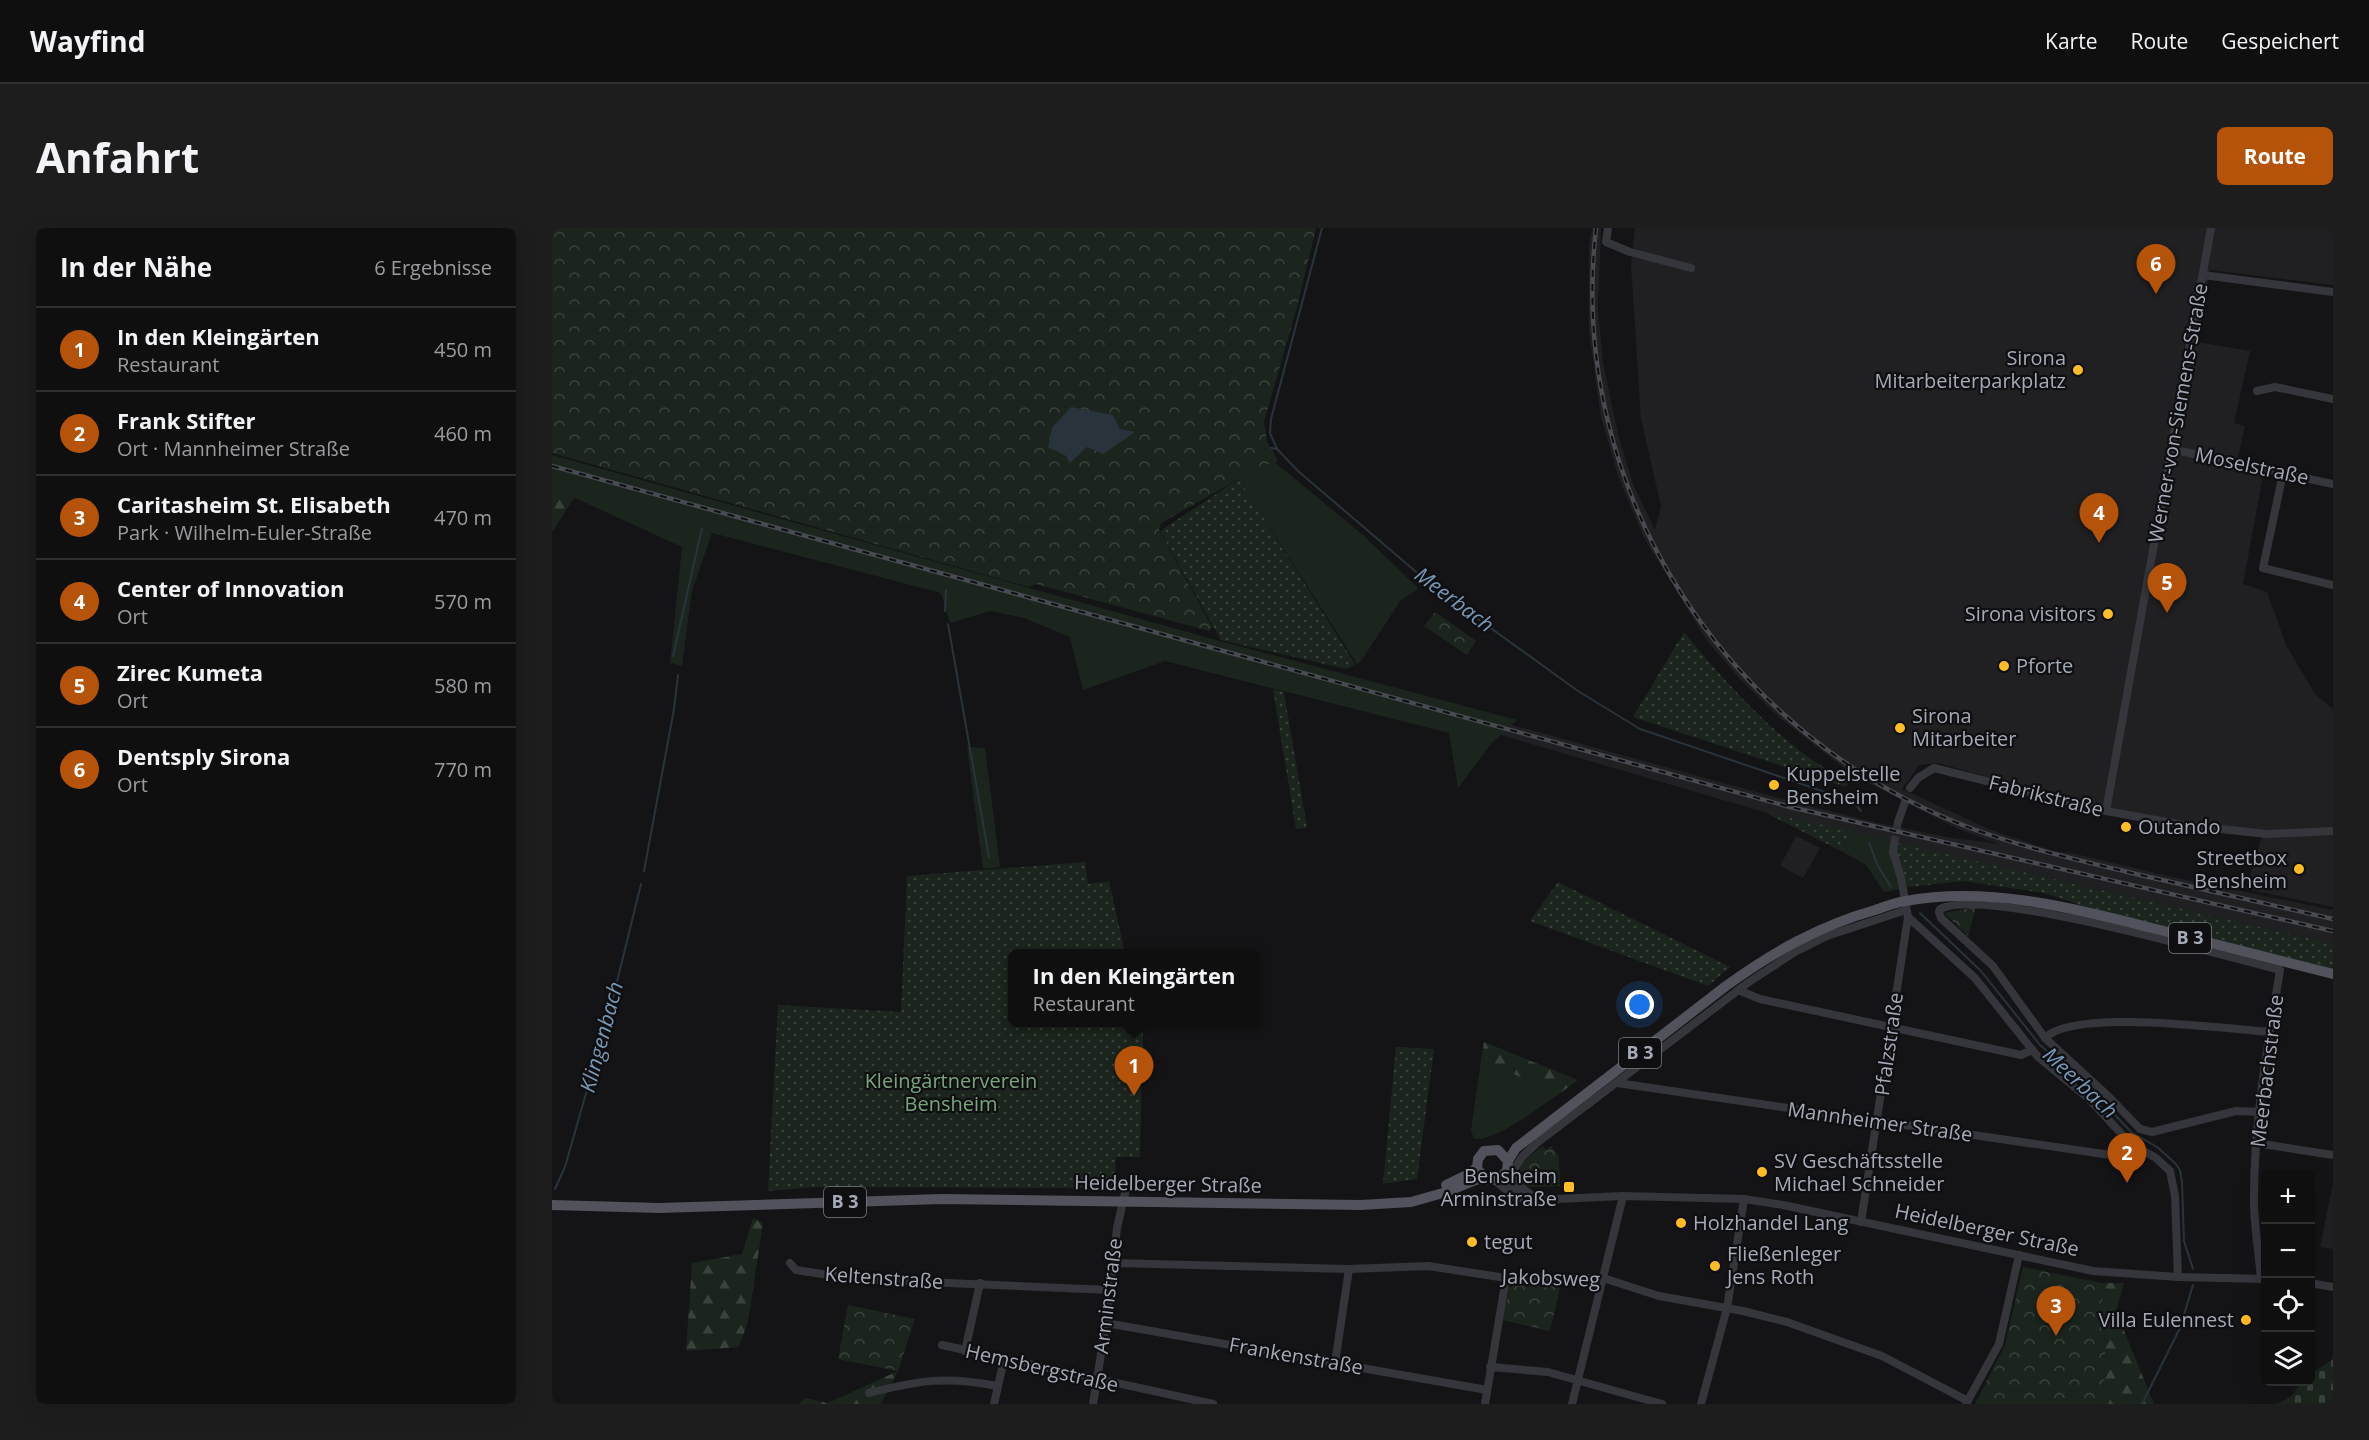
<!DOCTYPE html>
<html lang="de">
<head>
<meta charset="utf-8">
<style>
  :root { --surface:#0f0f10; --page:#1d1d1e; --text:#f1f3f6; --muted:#9b9c9f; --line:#2f2f30; --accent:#b45309 }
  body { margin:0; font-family:"Open Sans",sans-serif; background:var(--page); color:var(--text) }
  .controls { position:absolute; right:18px; bottom:18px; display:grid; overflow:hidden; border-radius:9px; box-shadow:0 6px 24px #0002 }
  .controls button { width:54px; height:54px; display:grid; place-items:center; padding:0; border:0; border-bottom:2px solid var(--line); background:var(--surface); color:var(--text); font:30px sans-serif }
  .you { position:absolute; left:1088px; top:777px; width:21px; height:21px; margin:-15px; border:4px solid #fff; border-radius:50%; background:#1a73e8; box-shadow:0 0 0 9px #1a73e833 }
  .badge { display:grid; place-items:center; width:39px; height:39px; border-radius:50%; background:var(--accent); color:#fff; font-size:20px; font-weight:700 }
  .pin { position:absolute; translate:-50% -50px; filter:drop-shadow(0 2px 3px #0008) }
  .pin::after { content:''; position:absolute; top:32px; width:21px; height:18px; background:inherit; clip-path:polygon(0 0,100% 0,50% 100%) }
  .popup { position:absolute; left:456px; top:721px; width:252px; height:78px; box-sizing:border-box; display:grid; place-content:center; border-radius:9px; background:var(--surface); filter:drop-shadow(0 2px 4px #0005); font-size:20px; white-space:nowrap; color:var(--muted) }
  .popup b { font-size:22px; color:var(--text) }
  .popup::after { content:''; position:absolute; left:50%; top:100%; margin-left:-12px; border:12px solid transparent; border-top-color:var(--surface) }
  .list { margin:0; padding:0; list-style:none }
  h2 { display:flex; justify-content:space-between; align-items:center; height:78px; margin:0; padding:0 24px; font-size:26px }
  h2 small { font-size:20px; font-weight:400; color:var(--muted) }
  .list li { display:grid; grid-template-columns:39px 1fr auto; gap:18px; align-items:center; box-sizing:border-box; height:84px; padding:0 24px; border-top:2px solid var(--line) }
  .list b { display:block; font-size:22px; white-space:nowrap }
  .list p { margin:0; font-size:20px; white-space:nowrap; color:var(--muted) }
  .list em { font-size:20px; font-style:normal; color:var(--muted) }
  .icon { flex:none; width:33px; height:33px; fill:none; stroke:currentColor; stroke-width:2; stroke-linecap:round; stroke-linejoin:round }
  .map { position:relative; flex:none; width:1781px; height:1176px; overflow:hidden; border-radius:9px }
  header { display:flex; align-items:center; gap:36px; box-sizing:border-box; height:84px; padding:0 30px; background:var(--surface); border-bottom:2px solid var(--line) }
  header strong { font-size:28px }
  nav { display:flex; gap:33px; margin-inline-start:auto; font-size:21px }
  .intro { display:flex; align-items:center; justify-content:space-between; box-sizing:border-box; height:144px; padding:0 36px }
  h1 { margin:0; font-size:42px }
  .button { padding:15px 27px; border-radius:9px; background:var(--accent); color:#fff; font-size:21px; font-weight:700 }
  main { display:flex; gap:36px; padding:0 36px }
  aside { flex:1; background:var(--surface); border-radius:9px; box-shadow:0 6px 24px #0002 }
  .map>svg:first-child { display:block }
</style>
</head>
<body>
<header>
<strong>Wayfind</strong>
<nav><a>Karte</a><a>Route</a><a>Gespeichert</a></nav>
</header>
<div class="intro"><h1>Anfahrt</h1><a class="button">Route</a></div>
<main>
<aside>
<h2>In der Nähe<small>6 Ergebnisse</small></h2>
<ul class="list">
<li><span class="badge">1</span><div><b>In den Kleingärten</b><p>Restaurant</p></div><em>450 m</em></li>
<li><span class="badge">2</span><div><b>Frank Stifter</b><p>Ort · Mannheimer Straße</p></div><em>460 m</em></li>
<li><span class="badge">3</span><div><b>Caritasheim St. Elisabeth</b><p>Park · Wilhelm-Euler-Straße</p></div><em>470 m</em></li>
<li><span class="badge">4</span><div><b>Center of Innovation</b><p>Ort</p></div><em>570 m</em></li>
<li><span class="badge">5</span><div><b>Zirec Kumeta</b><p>Ort</p></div><em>580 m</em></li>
<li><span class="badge">6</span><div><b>Dentsply Sirona</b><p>Ort</p></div><em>770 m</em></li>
</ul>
</aside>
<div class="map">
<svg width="1781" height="1176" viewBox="0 0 1781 1176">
  <defs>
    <pattern id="forest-firs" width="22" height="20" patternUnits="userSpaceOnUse" patternTransform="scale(1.5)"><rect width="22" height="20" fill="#1c251d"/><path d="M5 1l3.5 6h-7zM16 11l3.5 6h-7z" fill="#3a423c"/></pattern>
    <pattern id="cemetery-stones" width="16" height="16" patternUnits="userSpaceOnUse" patternTransform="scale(1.5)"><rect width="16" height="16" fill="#1c251d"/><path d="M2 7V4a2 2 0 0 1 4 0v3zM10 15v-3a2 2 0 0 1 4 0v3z" fill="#3a423c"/></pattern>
    <pattern id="park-crowns" width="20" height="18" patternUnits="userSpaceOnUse" patternTransform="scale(1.5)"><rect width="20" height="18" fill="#1c251d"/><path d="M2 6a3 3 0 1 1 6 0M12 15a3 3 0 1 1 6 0" fill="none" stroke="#3a423c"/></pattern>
    <pattern id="garden-dots" width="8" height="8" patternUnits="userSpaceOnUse" patternTransform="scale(1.5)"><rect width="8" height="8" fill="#1c251d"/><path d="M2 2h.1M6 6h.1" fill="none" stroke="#3a423c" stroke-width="1.8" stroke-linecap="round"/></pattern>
  </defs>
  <rect width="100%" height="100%" fill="#141416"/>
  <g fill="#202023">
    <path d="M1040 0H1049L1046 81 1051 135 1067 210 1081 256 1103 302 1109 278 1089 191 1079 38 1083 0H1781V57L1658 42 1645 114 1698 123 1682 195 1693 198 1685 234 1712 242 1691 356 1715 364 1734 417 1763 466 1781 481V603H1714L1631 597 1552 582 1386 535 1367 537 1350 561 1439 602 1501 623 1524 626 1620 649 1781 682V716L1212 584 949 507 871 487 0 233 1241 574 1326 595 1400 610 1447 616 1404 600 1301 547 1228 490 1187 450 1155 413 1092 310 1066 248 1049 189 1037 104V19Z"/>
    <path d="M1781 607V679L1694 661 1710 608Z"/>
    <path d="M1244 608 1268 620 1251 650 1228 638Z"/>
    <path d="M1781 956V1021L1768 1019Z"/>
  </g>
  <g fill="#1c251d">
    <path d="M0 227 664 412 965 492 938 517 906 560 897 505 613 433 531 462 518 409 472 390 438 383 398 395 389 365 160 305 140 363 130 438 118 435 130 319 23 270 0 264Z"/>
    <path d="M720 232 811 307 865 359V362L849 372 809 433 805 436 686 250C696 245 710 233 720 232Z"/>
    <path d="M415 519 433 520 448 639 431 641Z"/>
    <path d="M1298 603 1346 615 1353 655 1357 659 1332 664 1314 637 1291 624Z"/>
    <path d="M929 832 1007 866C989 878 943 914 922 911L919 902Z"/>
  </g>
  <g fill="url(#forest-firs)">
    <path d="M0 264 22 270 0 304Z"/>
    <path d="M932 814 1026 852 1007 866 929 832Z"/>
    <path d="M201 990 211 995 196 1094 187 1119 134 1123 140 1035 190 1026Z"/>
    <path d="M1550 1055H1572L1564 1083 1602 1176H1547L1554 1145Z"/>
    <path d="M346 1143 329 1176H247L253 1170 276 1175Z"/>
  </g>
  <path fill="url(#cemetery-stones)" d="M1781 1131V1176H1725L1740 1168 1749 1154H1758L1759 1146Z"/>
  <g fill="url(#park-crowns)">
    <path d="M0 0H764L745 79 712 194 715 214 726 232 722 236H713L609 295 607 302 660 399 657 403 484 356 477 359 0 225Z"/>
    <path d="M883 384 924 413 915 427 872 398Z"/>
    <path d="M1424 679 1416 708 1392 685Z"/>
    <path d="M991 918 994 922 999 918 1007 928 1008 958 977 959 969 956C962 937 978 928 991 918Z"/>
    <path d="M1471 1039 1550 1055 1554 1145 1547 1176H1423L1453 1117Z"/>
    <path d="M965 1055 1009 1056 998 1103 951 1092 957 1060Z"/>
    <path d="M296 1077 363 1091 346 1143 286 1131Z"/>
  </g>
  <g fill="url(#garden-dots)">
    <path d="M687 251 803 436 794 441 669 412 608 303Z"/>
    <path d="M1132 404C1168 448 1207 492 1253 527 1267 537 1282 545 1297 554L1294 559 1081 489Z"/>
    <path d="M721 461 732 464 755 600 744 601Z"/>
    <path d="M1212 584 1298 603 1291 624Z"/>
    <path d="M1346 615 1781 716V742L1531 678 1492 665 1411 653 1357 659C1346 647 1346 630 1346 615Z"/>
    <path d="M533 634 536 656 557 653 573 725 460 726V794L589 795 591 802 588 929H564L562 960 262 959 216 963 226 777 349 784 355 648Z"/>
    <path d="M1006 654 1178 739 1156 758 978 693Z"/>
    <path d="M844 819 882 821 865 951 831 956Z"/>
  </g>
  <path fill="#29333c" d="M519 179 561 187 568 201 583 204 551 226 535 219 518 235 514 228 496 219 500 200Z"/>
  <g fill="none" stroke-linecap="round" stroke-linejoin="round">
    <g stroke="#29333c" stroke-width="2">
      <path d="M770 0 719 191 718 205 725 221 746 243 883 360 1026 463 1088 501 1282 567 1304 577 1309 583"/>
      <path d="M719 220 725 221"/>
      <path d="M393 383 394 362"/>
      <path d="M396 396 437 629"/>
      <path d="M121 428 150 300"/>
      <path d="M1317 615 1326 638 1339 659"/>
      <path d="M92 643 122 481 126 447"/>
      <path d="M1368 685 1429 743 1488 817 1539 861 1579 904 1605 919 1623 935 1628 942 1630 954 1632 1013 1641 1041"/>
      <path d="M3 961 13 939 60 774 89 656"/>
      <path d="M1590 1176 1628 1100 1641 1057"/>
    </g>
    <path stroke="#313236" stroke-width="8" stroke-dasharray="8 4" stroke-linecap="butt" d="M1342 616 1346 594"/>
    <g stroke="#35363c" stroke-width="8">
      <path d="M1056 0 1054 14 1078 24 1139 40"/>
      <path d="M1651 47 1781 64"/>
      <path d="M1705 163 1723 159 1781 171"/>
      <path d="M1619 221 1781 256"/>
      <path d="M1731 245 1711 340 1781 357"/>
      <path d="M1358 560 1366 550 1382 540 1554 583 1631 597 1715 606 1781 603"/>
      <path d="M1554 583 1659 0"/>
      <path d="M1346 594 1353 574"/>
      <path d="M1356 689 1423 750 1486 829 1537 871 1578 915 1604 930 1618 943 1623 968 1626 1049"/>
      <path d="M1186 762 1208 771 1469 827 1480 822"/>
      <path d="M1493 810C1522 780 1673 801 1718 804"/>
      <path d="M1065 855 1579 930 1590 923"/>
      <path d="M1708 884 1684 883 1600 904 1588 901 1557 869 1493 810 1441 738 1389 690 1387 684 1388 681C1432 658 1671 728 1728 742 1715 820 1701 899 1702 978 1703 1003 1707 1027 1709 1051"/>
      <path d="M1704 915 1781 927"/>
      <path d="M955 943C954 953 958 960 967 966"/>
      <path d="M942 952 964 970 1004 971 1071 968 1192 971 1231 977 1541 1043 1626 1049 1713 1051"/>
      <path d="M982 969 966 957 962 942 970 929 986 914 1197 754 1243 724 1275 708 1354 682"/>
      <path d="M1309 994 1356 689 1349 650 1341 624 1342 616"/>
      <path d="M238 1035 244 1042 303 1051 558 1062"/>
      <path d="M561 1035 797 1041 876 1038 954 1050H1051L1107 1068 1191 1083 1235 1094 1330 1128 1416 1173"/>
      <path d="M1758 1055 1781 1059"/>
      <path d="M554 1095 935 1162"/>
      <path d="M390 1117 661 1176"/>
      <path d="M413 1123 428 1055"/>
      <path d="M783 1135 797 1041"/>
      <path d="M938 1139 996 1144 1110 1176"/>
      <path d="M317 1165C369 1152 393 1148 446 1158"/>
      <path d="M442 1176 452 1132"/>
      <path d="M541 1176 554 1095 565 1000 574 961"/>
      <path d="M933 1176 954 1050"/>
      <path d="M1020 1176 1071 968"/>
      <path d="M1149 1176 1175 1080 1192 971"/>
      <path d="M1414 1176 1447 1116 1467 1027"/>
    </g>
    <g stroke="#51525b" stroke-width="10">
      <path d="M956 933 964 920 1174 758C1221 724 1267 698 1323 682 1333 679 1343 674 1354 673 1437 658 1520 680 1600 700 1661 715 1721 731 1781 746"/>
      <path d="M894 957 919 945 925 939"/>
      <path d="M0 977 107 980 390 971 809 977 859 974 891 965 926 951 944 952 955 943 956 933 946 922 932 923 926 931 925 941 935 951"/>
    </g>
    <g stroke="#484a51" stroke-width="4.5">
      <g id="rail">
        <path d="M1044 0C1014 264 1175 509 1421 601 1479 622 1538 635 1597 649 1659 663 1720 677 1781 691"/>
        <path d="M0 238 1238 579 1781 703"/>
      </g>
    </g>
    <use href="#rail" stroke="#0f0f11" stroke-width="2" stroke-dasharray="7" stroke-linecap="butt"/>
  </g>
  <g fill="#ffbc24" stroke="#0f0f11" stroke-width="2">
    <circle cx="1526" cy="142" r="6"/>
    <circle cx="1556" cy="386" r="6"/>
    <circle cx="1452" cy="438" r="6"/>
    <circle cx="1348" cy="500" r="6"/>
    <circle cx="1222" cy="557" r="6"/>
    <circle cx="1574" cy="599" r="6"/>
    <circle cx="1747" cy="641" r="6"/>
    <circle cx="1210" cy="944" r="6"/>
    <rect x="1011" y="953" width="12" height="12" rx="3"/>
    <circle cx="1129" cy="995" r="6"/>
    <circle cx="920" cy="1014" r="6"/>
    <circle cx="1163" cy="1038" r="6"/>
    <circle cx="1694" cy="1092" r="6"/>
  </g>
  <g text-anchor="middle" stroke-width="4.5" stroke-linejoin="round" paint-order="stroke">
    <g fill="#0f0f11" stroke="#787c86" stroke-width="1.5">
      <rect x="1617" y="695" width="42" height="30" rx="4.5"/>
      <rect x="1067" y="810" width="42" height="30" rx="4.5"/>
      <rect x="272" y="959" width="42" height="30" rx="4.5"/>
    </g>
    <g font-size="18" font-weight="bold" fill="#a5aab8">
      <text x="1638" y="716">B 3</text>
      <text x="1088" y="831">B 3</text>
      <text x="293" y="980">B 3</text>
    </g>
    <g font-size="20" fill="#a5aab8" stroke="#0f0f11" text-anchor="start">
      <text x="1514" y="137" text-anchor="end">Sirona<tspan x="1514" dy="23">Mitarbeiterparkplatz</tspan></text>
      <text x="1544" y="393" text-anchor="end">Sirona visitors</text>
      <text x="1464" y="445">Pforte</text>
      <text x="1360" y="495">Sirona<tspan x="1360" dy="23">Mitarbeiter</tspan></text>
      <text x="1234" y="553">Kuppelstelle<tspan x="1234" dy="23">Bensheim</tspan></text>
      <text x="1586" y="606">Outando</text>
      <text x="1735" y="637" text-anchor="end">Streetbox<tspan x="1735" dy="23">Bensheim</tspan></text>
      <text x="1222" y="940">SV Geschäftsstelle<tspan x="1222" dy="23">Michael Schneider</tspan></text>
      <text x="1005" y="955" text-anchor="end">Bensheim<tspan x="1005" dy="23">Arminstraße</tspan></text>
      <text x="1141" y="1002">Holzhandel Lang</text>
      <text x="932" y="1021">tegut</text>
      <text x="1175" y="1033">Fließenleger<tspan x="1175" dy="23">Jens Roth</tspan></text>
      <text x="1682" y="1099" text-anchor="end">Villa Eulennest</text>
    </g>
    <g font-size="20" fill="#a5aab8" stroke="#0f0f11">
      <text transform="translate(1626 185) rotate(-80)" y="7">Werner-von-Siemens-Straße</text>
      <text transform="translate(1700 238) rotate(12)" y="7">Moselstraße</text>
      <text transform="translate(1494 568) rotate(14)" y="7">Fabrikstraße</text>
      <text transform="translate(1337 816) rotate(-82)" y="7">Pfalzstraße</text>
      <text transform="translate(1715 843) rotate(-83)" y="7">Meerbachstraße</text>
      <text transform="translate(1328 894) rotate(8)" y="7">Mannheimer Straße</text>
      <text transform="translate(616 956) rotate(1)" y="7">Heidelberger Straße</text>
      <text transform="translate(1435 1002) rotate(12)" y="7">Heidelberger Straße</text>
      <text transform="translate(332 1050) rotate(4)" y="7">Keltenstraße</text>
      <text transform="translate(999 1050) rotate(2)" y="7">Jakobsweg</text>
      <text transform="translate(556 1068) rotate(-83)" y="7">Arminstraße</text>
      <text transform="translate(744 1128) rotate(10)" y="7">Frankenstraße</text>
      <text transform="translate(490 1140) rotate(13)" y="7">Hemsbergstraße</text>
    </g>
    <g font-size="20" fill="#79a57d" stroke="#0f0f11">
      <text x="399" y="860">Kleingärtnerverein<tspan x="399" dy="23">Bensheim</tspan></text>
    </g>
    <g font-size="21" font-style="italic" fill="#7898b7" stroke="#0f0f11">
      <text transform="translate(902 372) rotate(37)" y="7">Meerbach</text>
      <text transform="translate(50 809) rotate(-75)" y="7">Klingenbach</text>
      <text transform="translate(1528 855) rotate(43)" y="7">Meerbach</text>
    </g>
  </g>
</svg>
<div class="controls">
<button>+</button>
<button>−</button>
<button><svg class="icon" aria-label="locate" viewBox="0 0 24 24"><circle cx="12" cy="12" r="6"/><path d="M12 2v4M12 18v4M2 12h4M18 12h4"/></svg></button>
<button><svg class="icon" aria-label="layers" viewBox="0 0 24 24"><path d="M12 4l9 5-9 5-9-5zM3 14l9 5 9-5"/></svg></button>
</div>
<div class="you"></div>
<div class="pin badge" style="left:582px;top:868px">1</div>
<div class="popup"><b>In den Kleingärten</b>Restaurant</div>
<div class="pin badge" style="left:1575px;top:955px">2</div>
<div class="pin badge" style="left:1504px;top:1108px">3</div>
<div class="pin badge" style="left:1547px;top:315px">4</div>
<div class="pin badge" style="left:1615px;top:385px">5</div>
<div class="pin badge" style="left:1604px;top:66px">6</div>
</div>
</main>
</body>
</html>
